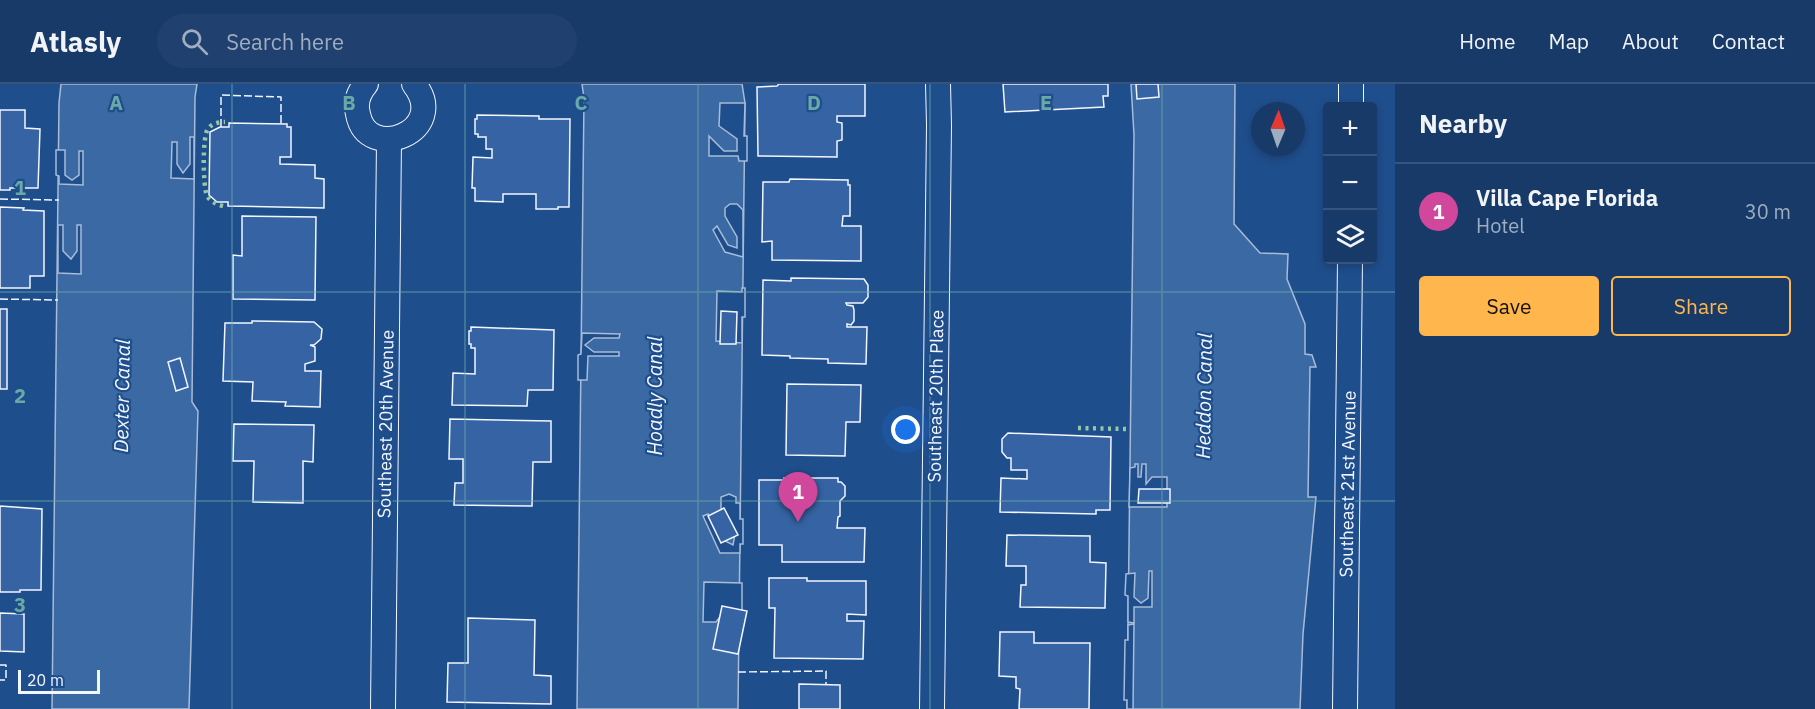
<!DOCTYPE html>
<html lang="en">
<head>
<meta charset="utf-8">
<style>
  :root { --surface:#173a69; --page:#20416f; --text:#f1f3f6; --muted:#9eadc0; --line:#36547d; --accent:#ffb74d }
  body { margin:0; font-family:"IBM Plex Sans",sans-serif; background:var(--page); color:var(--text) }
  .controls { position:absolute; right:18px; top:18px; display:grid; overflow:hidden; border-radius:6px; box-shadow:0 3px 9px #0003 }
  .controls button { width:54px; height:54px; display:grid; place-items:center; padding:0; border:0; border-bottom:2px solid var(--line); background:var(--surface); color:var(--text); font:30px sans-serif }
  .compass { position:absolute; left:1251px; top:18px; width:54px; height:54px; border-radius:50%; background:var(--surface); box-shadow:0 3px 9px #0003; rotate:2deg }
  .scale { position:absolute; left:18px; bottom:15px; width:82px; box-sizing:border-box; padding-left:6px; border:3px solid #f2f6ff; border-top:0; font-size:16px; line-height:21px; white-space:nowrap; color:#f2f6ff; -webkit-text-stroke:4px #1f4e8c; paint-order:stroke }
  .you { position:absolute; left:906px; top:346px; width:21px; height:21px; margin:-15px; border:4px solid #fff; border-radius:50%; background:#1a73e8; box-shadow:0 0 0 9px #1a73e833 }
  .badge { display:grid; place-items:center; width:39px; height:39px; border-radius:50%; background:var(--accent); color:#fff; font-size:20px; font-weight:700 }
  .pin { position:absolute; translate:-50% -50px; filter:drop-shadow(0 2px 3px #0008) }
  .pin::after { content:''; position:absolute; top:32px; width:21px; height:18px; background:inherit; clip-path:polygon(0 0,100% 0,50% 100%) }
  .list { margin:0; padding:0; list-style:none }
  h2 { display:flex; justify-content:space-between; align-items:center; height:78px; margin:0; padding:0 24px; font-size:26px }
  h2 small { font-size:20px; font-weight:400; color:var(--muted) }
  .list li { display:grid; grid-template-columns:39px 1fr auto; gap:18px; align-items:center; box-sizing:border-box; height:96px; padding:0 24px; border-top:2px solid var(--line) }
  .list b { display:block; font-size:22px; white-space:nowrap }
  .list p { margin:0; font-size:20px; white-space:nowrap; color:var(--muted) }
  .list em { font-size:20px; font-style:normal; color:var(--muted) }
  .actions { display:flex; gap:12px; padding:18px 24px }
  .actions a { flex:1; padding:14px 0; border:2px solid var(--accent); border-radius:6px; text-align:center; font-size:21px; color:var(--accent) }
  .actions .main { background:var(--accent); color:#111 }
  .icon { flex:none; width:33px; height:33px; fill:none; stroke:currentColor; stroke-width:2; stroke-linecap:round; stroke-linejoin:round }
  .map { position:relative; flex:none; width:1395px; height:625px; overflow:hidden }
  header { display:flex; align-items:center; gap:36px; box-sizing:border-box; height:84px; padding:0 30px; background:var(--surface); border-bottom:2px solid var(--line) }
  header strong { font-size:28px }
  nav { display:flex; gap:33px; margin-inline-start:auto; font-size:21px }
  .search { width:420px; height:54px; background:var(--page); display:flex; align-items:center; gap:15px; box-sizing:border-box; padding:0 21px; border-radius:33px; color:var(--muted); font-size:22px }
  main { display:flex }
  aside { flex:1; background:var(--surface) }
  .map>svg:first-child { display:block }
</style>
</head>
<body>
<header>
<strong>Atlasly</strong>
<div class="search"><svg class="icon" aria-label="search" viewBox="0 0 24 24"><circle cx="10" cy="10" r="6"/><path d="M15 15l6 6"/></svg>Search here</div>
<nav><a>Home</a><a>Map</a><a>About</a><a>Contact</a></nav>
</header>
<main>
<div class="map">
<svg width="1395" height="625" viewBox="0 0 1395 625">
  <rect width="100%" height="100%" fill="#1f4e8c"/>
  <g fill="#3b69a3" stroke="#a8bbd7" stroke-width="1.5">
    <path d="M61 0H197L195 13 192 318 198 327 189 625H52L59 19Z"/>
    <path d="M582 0H742L745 19 738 625H577L584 14Z"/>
    <path d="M1131 0H1235L1234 140 1260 169 1288 170 1287 195 1305 240V270L1312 271 1316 283H1310L1308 413H1316L1303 550 1300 625H1127L1134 51Z"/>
  </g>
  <g fill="#1f4e8c" stroke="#a8bbd7" stroke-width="1.5">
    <path d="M720 19H745L744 52H747V77H739L738 72H709V52L724 67H737V55L719 42Z"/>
    <path d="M190 53H194V95L171 94 172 58H177V80L183 89 190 80Z"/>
    <path d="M56 66H65V91L72 96 79 91V67H83V101L59 100V92L56 91Z"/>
    <path d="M730 120H737L743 126V173L725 168 713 146 717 142 728 161 737 164V153L725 132V124Z"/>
    <path d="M58 141H63V167L71 175 77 167V141H81V190L58 189Z"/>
    <path d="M742 204H745V233H742V259L716 257 717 207 742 208Z"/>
    <path d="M582 249 620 250 619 254H594L585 261 594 268H619V272H588L587 296H578V271L581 270Z"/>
    <path d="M1135 380H1138V393H1141L1142 380H1146V400L1152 393H1167V423H1129L1130 384 1135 383Z"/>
    <path d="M729 410 736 413V419H740V435H743V460H740V469H720L703 432 708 430 721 455 733 461 735 450 721 424V413Z"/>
    <path d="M1149 487H1152V523H1134V539L1128 538V512L1125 511 1126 490 1135 489 1134 513 1141 519 1148 514Z"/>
    <path d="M704 498 742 499V529L726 525 716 538H703Z"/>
    <path d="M1134 540 1133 625H1127V616H1124L1125 556H1128V541Z"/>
  </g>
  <g fill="#3563a3" stroke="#f2f6ff" stroke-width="1.5">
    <path d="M779 0H865V32H837V38L842 39V56L837 57V73L758 72 757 3 777 2Z"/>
    <path d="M1003 0H1108V12H1103L1104 23 1005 28Z"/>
    <path d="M1136 0H1158L1159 13 1137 15Z"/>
    <path d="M0 26H25V44L40 45 38 104H10V106H0Z"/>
    <path d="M477 31 539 32V35H570L569 123H558V125H536V110H503V118L475 117V104H472L473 73 492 74V65H486V53H478V50H475V35H477Z"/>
    <path d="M229 39 287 40V43H291V73H280V80L315 81V94L324 95V124L228 122V118H217L209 111 210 48 220 43H229Z"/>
    <path d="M790 95 848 96V101H850V132H843L842 142H861V177L772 176V157L762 158 763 98H789Z"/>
    <path d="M0 123 24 124 23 126 44 127V192H30V204H0Z"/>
    <path d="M242 132 316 133 315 216 233 215V171L242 172Z"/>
    <path d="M791 194 864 195 868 201V213L863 219H846L847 221 853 222 854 226V237L851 241 847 240V243H867L866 280 828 279V275L790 274V272L762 271 763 196 791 197Z"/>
    <rect x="0" y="225" width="7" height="80"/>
    <path d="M721 227 737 228 736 260H720Z"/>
    <path d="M252 237 314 238 322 245 321 255 314 261H310L315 263V277L305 280V287H321L320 323 285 322 286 318 252 317 253 298 223 297 225 239H252Z"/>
    <path d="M471 243 554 246 553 306H528L527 322 452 321 453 289 475 290V264H471V260H469V247H471Z"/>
    <path d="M180 274 188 303 176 307 168 278Z"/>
    <path d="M787 300 861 301 860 338H846L845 372 786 371Z"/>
    <path d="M450 335 551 337V378H533L532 422 454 421 455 399H463V375H449Z"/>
    <path d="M234 340 314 341 313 378 303 377V419L253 418 254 377H233Z"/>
    <path d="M1008 349 1111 353 1110 426H1096V430L1000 428 1001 394 1027 395V386H1011V374H1007L1002 368V355Z"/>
    <path d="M784 394H838V398H841L845 402V412L840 417V432L838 433 837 444H865L864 478H782V461H759V396H784Z"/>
    <path d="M1139 405H1170V419H1138Z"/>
    <path d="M0 422 42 425 41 506H20V508H0Z"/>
    <path d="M724 424 738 451 721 459 708 432Z"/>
    <path d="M1007 451 1090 452V478L1106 479 1105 524 1020 523 1021 501H1026V482H1006Z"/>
    <path d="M769 494H807V497H866V531L847 530V537H864L863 575 774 574 775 524H769Z"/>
    <path d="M722 522 747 527 738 570 713 565Z"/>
    <path d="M0 529 24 530V568L0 567Z"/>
    <path d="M468 534 535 536 534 591 551 592V620L447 618 448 579H468Z"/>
    <path d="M1000 548H1034V559H1090L1089 625H1019L1020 605 1016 604V593L999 592Z"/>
    <path d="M799 600 840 601V625H799Z"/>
  </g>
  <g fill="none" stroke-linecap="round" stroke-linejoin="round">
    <g stroke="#f2f6ff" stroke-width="26">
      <g id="street">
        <path d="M366 0C358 9 355 19 358 30 367 80 451 47 414 0"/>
        <path d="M1351 22V0"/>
        <path d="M383 625 389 56"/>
        <path d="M932 625 939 41 938 0"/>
        <path d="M1345 625 1350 176"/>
      </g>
    </g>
    <use href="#street" stroke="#1f4e8c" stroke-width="24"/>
    <g stroke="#97c8a6" stroke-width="4.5" stroke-dasharray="3 4.5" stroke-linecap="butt">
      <path d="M223 122C216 120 211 118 207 112 203 103 202 52 208 45 212 39 219 38 225 38"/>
      <path d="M1078 344 1126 345"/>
    </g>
    <g stroke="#f2f6ff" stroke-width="1.5" stroke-dasharray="8 3" stroke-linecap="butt">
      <path d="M221 43V11L281 13V40"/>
      <path d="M0 115 59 116"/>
      <path d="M0 215 58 216"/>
      <path d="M0 581H6V596H0"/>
      <path d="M738 588 826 587V601"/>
    </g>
  </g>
  <path fill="none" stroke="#6aa9a8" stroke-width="1.5" stroke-opacity="0.55" d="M232 0V625M465 0V625M698 0V625M930 0V625M1162 0V625M0 208H1395M0 417H1395"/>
  <g text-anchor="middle" stroke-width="4.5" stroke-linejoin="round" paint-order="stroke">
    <g font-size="18" fill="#f2f6ff" stroke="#1f4e8c">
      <text transform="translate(936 312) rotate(-89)" y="6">Southeast 20th Place</text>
      <text transform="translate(386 340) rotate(-89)" y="6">Southeast 20th Avenue</text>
      <text transform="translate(1348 400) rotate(-89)" y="6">Southeast 21st Avenue</text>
    </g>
    <g font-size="20" font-style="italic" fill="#f2f6ff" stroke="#1f4e8c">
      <text transform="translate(122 312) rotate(-89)" y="7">Dexter Canal</text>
      <text transform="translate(655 312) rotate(-90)" y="7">Hoadly Canal</text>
      <text transform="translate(1204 312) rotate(-89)" y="7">Heddon Canal</text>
    </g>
  </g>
  <g font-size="20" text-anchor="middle" font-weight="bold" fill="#6aa9a8" stroke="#1f4e8c" stroke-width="4.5" stroke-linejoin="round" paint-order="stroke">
    <text x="116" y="26">A</text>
    <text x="349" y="26">B</text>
    <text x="581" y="26">C</text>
    <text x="814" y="26">D</text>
    <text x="1046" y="26">E</text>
    <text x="20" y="111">1</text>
    <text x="20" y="319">2</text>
    <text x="20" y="528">3</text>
  </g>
</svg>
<div class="controls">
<button>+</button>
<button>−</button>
<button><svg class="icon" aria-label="layers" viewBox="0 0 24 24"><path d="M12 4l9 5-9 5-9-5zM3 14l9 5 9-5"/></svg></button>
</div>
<svg class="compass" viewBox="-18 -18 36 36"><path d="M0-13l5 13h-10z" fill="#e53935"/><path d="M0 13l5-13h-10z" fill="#9eadc0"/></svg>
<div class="scale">20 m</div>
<div class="you"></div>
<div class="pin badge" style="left:798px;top:438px;background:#d1479c">1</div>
</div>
<aside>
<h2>Nearby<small></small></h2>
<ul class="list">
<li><span class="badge" style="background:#d1479c">1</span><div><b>Villa Cape Florida</b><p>Hotel</p></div><em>30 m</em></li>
</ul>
<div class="actions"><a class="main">Save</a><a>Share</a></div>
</aside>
</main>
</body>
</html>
